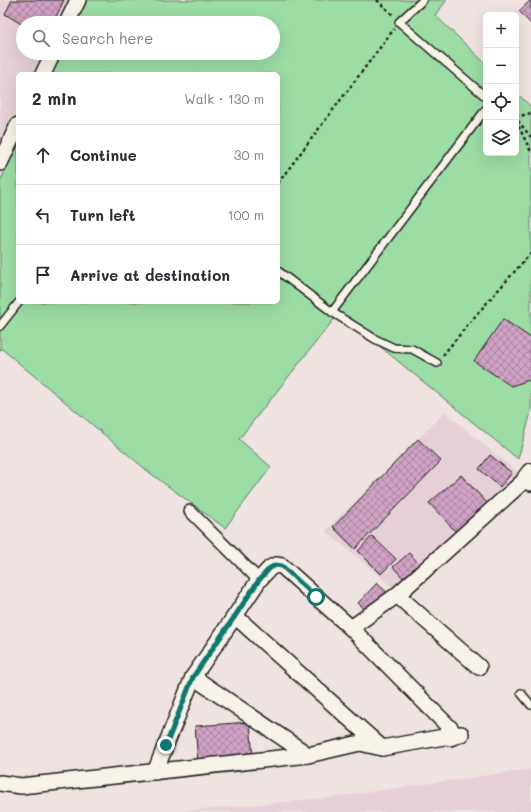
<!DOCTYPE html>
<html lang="en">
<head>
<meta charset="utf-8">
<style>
  :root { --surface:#fff; --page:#f7f7f7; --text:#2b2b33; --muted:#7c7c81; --line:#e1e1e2 }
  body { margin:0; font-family:Mali,sans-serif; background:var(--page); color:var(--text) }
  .controls { position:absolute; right:12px; top:12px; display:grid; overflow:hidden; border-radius:6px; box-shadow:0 4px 16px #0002 }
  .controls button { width:36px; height:36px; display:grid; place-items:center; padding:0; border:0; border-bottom:1px solid var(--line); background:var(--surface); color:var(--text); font:20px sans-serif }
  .stop { position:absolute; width:12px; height:12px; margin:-9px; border:3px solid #0f766e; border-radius:50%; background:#fff }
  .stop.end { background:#0f766e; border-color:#fff; box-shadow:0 1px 4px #0008 }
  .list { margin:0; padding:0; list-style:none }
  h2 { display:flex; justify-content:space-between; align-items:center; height:52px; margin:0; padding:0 16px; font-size:17px }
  h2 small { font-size:13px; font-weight:400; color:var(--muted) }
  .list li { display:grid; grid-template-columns:26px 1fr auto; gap:12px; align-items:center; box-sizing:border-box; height:60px; padding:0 16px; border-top:1px solid var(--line) }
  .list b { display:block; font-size:15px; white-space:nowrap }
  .list em { font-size:13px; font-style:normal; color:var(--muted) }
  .icon { flex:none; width:22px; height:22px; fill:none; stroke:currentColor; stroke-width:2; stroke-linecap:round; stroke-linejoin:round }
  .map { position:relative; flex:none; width:531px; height:812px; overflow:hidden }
  .search { position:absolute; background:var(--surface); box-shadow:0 4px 16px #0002; left:16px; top:16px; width:264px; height:44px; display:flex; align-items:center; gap:10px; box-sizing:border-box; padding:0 14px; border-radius:22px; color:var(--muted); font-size:15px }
  .panel { position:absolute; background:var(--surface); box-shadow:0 4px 16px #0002; left:16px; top:72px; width:264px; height:232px; border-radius:6px }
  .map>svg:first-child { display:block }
</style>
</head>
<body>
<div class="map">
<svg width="531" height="812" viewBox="0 0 531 812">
  <defs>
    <pattern id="building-cross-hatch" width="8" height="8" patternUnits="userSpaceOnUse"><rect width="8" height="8" fill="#d0a2c4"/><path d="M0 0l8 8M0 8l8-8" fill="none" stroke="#a8839e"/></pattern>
  </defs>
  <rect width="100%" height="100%" fill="#efe3e1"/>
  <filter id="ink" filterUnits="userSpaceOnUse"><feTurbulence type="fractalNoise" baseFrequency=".025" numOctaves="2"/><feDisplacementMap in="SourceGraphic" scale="8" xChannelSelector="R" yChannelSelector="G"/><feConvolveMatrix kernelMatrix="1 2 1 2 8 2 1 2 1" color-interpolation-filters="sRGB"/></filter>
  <g filter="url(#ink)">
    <g fill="#e6d0d8">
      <path d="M0 0H85L75 23H23V53H60L51 74H18V144L0 182Z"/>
      <path d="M445 412 522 476 396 590 325 531Z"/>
      <path d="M531 769V812H173L326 798Z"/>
    </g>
    <path fill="#9cdca5" stroke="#5c7c60" d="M85 0H447L435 15 486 64V153H516V92L531 107V412L518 459 339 313 239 439 271 467 225 528 150 473 2 349 0 350V182L18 144V302H278V74H51L60 53H273V23H75Z"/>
    <g fill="url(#building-cross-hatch)" stroke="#1c1c1c">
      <path d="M12 0H64L53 23H23V25L5 14Z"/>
      <path d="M531 0V24L519 11Z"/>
      <path d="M503 319 531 338V378L529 380 511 386 474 361Z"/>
      <path d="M418 439 441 461 355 549 333 527Z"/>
      <path d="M490 455 512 473 500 487 479 469Z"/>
      <path d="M461 475 487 503 456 532 429 503Z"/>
      <path d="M372 536 396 559 381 574 358 551Z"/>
      <path d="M409 553 420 565 404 579 393 567Z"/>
      <path d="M377 583 390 595 371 615 358 603Z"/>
      <path d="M250 722 253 758 198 762 195 726Z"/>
    </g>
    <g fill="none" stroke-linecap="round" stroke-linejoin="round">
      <g stroke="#1c1c1c" stroke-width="10">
        <g id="service">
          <path d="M423 0 399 22 486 97"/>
          <path d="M278 271 332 312 375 339 394 348 412 349 437 363"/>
          <path d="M332 312 486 109"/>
          <path d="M0 326 19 302"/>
          <path d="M521 693 531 705"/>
        </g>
      </g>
      <g stroke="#1c1c1c" stroke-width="14">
        <path id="pedestrian" d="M190 511 259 580"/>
      </g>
      <g stroke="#1c1c1c" stroke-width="18">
        <g id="minor">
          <path d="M67 23 78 0"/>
          <path d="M43 74 53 53"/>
          <path d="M0 163 18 125"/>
          <path d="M397 595 479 667"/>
          <path d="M235 616 382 748"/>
          <path d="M351 628 397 595 527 478"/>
          <path d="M155 772 193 677 308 755"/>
          <path d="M0 783 21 786 308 755 360 743 382 748 461 734 450 738 451 729 351 628 282 566 276 565 270 568 259 580 235 616 193 677"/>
        </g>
      </g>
      <g stroke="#1c1c1c" stroke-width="22">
        <path id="tertiary" d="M531 473 527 478 531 481"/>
      </g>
      <g stroke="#1c1c1c" stroke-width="2.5" stroke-dasharray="3 3" stroke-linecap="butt">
        <path d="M377 0 394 16"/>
        <path d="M516 117 531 113"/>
        <path d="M516 121 531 152"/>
        <path d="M518 121 531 137"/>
        <path d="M278 183 394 29"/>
        <path d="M443 355 470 322 531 253"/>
      </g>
      <use href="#service" stroke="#f7f3e8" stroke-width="7"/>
      <use href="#pedestrian" stroke="#f7f3e8" stroke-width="11"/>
      <use href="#minor" stroke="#f7f3e8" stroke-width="15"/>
      <use href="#tertiary" stroke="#f7f3e8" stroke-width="19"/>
    </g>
  </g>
  <g fill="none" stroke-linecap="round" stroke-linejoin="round" filter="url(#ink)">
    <path stroke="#0f766e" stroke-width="5" d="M166 745 193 677 235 616 259 580 270 568 276 565 282 566 316 597"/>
  </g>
</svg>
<div class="controls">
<button>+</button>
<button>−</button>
<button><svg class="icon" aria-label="locate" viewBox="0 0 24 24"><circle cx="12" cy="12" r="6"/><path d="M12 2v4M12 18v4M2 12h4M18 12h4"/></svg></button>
<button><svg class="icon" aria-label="layers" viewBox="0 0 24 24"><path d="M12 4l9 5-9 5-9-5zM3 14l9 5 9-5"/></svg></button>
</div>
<div class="stop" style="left:316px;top:597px"></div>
<div class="stop end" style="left:166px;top:745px"></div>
<div class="search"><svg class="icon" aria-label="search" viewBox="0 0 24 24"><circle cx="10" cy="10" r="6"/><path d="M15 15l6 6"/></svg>Search here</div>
<section class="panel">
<h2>2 min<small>Walk · 130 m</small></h2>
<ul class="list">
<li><svg class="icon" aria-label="ahead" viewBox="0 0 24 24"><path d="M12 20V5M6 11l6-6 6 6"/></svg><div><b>Continue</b></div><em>30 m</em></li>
<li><svg class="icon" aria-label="left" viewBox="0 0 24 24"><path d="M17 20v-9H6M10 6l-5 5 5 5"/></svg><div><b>Turn left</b></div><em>100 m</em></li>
<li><svg class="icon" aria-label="arrive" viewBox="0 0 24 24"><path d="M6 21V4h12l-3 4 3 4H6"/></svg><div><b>Arrive at destination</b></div></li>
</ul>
</section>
</div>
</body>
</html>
